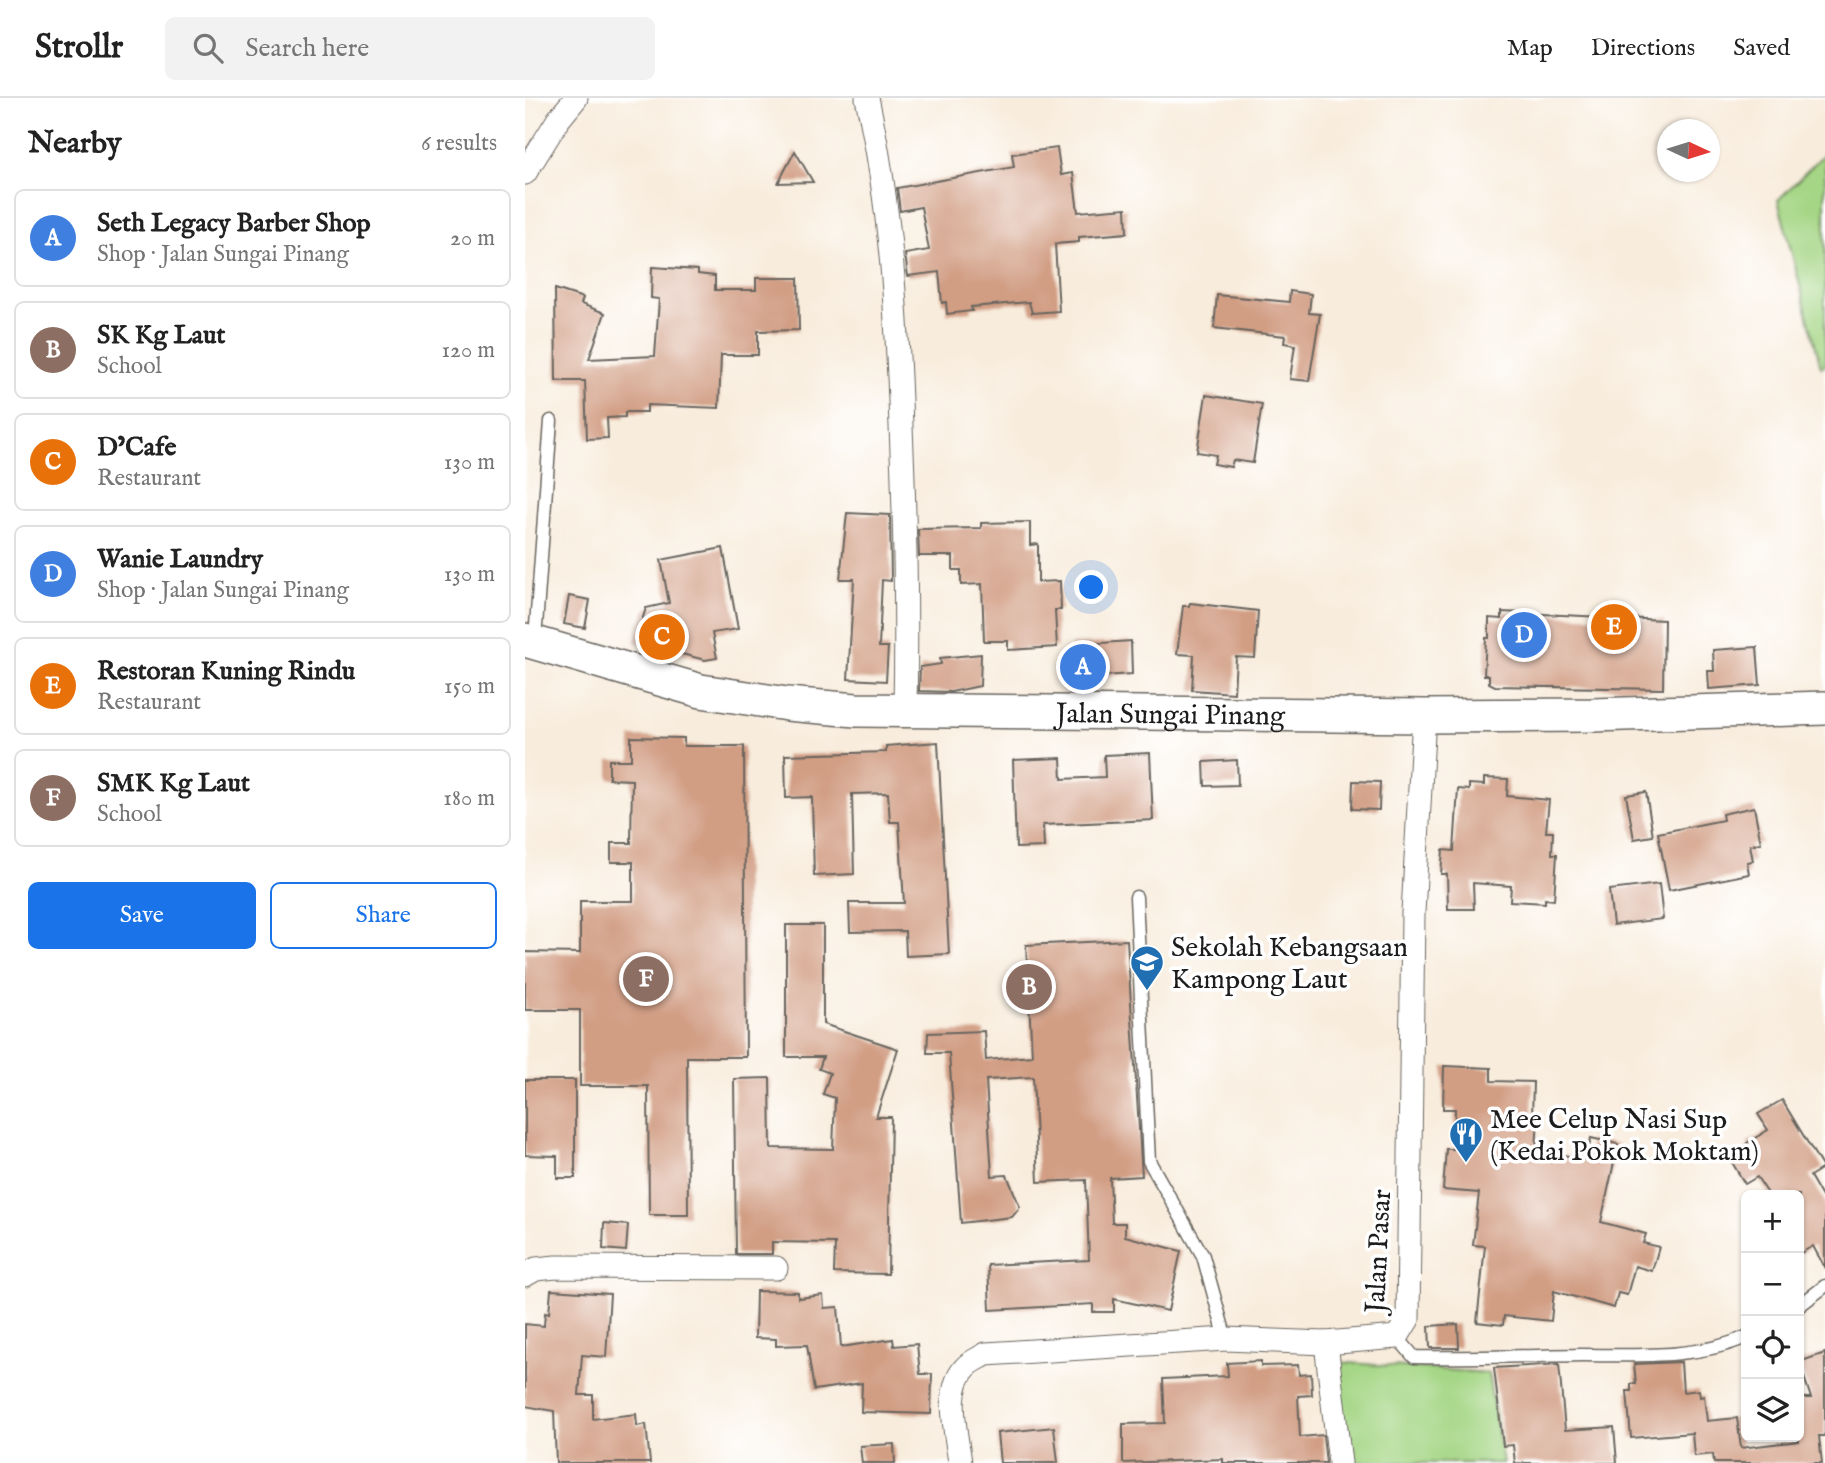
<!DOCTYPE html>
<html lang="en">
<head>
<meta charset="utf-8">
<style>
  :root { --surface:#fff; --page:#f2f2f2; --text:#222; --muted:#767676; --line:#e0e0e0; --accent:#1a73e8 }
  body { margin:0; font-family:"IM FELL English",serif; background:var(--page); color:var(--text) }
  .controls { position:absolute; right:21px; bottom:21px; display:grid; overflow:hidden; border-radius:10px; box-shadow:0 2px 5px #0004 }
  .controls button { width:63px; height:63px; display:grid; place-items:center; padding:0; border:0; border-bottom:2px solid var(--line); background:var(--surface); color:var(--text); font:35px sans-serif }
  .compass { position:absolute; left:1132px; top:21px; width:63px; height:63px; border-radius:50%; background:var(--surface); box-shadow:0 2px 5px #0004; rotate:94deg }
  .you { position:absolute; left:567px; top:490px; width:24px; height:24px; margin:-18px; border:5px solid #fff; border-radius:50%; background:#1a73e8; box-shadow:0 0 0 10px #1a73e833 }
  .badge { display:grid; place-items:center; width:46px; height:46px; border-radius:50%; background:var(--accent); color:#fff; font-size:23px; font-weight:700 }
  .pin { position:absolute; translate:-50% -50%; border:4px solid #fff; box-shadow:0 2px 7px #0006 }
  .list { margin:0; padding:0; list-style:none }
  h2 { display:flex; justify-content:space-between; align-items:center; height:91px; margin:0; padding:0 28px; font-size:30px }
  h2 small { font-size:23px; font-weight:400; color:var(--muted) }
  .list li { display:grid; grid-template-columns:46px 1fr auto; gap:21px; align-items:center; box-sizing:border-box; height:98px; margin:0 14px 14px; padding:0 14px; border:2px solid var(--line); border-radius:10px }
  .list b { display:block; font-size:26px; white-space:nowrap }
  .list p { margin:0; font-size:23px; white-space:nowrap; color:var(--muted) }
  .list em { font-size:23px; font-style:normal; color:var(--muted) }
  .actions { display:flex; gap:14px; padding:21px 28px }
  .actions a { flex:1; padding:16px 0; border:2px solid var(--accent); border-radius:10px; text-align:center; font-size:24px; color:var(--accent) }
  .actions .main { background:var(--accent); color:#fff }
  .icon { flex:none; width:38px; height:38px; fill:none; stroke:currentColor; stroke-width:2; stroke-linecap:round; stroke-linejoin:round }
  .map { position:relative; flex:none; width:1300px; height:1365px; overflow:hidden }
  header { display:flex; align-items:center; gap:42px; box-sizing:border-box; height:98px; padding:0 35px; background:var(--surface); border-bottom:2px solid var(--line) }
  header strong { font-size:33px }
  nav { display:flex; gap:38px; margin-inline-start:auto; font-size:24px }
  .search { width:490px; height:63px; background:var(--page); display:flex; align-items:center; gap:18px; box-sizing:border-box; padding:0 24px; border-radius:10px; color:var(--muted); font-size:26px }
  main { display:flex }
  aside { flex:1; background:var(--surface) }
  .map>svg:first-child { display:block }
</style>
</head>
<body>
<header>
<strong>Strollr</strong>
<div class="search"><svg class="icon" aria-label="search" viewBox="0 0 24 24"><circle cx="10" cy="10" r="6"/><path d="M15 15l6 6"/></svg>Search here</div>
<nav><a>Map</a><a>Directions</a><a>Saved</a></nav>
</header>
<main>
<aside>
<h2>Nearby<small>6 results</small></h2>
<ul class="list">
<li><span class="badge" style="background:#3f7fe0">A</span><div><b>Seth Legacy Barber Shop</b><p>Shop · Jalan Sungai Pinang</p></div><em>20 m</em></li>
<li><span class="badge" style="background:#8d6e63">B</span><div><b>SK Kg Laut</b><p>School</p></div><em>120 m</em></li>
<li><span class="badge" style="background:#e8710a">C</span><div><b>D’Cafe</b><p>Restaurant</p></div><em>130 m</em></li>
<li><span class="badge" style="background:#3f7fe0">D</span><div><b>Wanie Laundry</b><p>Shop · Jalan Sungai Pinang</p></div><em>130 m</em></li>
<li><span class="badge" style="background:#e8710a">E</span><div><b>Restoran Kuning Rindu</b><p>Restaurant</p></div><em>150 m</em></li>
<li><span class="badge" style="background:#8d6e63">F</span><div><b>SMK Kg Laut</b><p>School</p></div><em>180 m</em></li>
</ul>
<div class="actions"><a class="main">Save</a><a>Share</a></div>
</aside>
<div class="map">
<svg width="1300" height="1365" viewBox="0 0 1300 1365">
  <rect width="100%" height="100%" fill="#fff"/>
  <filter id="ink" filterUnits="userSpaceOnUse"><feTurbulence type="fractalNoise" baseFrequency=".0143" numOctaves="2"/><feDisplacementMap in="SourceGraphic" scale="14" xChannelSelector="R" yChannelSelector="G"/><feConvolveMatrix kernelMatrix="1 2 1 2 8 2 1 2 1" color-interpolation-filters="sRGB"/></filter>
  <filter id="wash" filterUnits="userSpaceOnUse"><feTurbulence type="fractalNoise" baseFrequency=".00686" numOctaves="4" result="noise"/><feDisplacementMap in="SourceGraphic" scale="28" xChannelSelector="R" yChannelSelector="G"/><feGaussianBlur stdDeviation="1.57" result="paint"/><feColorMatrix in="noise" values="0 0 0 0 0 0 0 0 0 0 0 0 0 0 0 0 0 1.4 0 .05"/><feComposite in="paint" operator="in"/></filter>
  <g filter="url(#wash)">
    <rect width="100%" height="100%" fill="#f8ecdc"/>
    <g fill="#a5d685" stroke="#607950" stroke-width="2">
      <path d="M1300 55V268L1296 269 1253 102Z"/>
      <path d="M811 1264 963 1275 978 1365H821Z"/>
    </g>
    <g id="blocks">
      <g fill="#d19d83">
        <path d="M532 50 536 77 548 75 553 114 601 110 602 135 554 139V144L530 146 534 213 507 215 504 204 446 209 447 213 422 216 421 204 417 205 414 174 383 178 380 156 404 152 396 109 375 113 372 90 489 69 487 56Z"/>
        <path d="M270 53 288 84 253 85Z"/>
        <path d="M127 169 173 172V176L190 178V192H231V180H273L274 232 233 233V257H196L194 310 122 307V314H100V319L82 320 83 340 62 341 60 283H31L30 191 58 200 56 206 80 215 64 261 130 258 134 201 126 200Z"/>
        <path d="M765 193 786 196 784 215 795 216 784 283 765 281 770 247 759 245 760 238 689 230 692 197 764 204Z"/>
        <path d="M681 297 737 306 728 365 708 362 706 369 689 366 691 357 672 354Z"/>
        <path d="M322 415 365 417 366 483 357 482 354 549H363L361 583 323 581 329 481H315Z"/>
        <path d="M505 424V447L513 446V484L535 483 536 512H530L532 549 483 552V543H459L457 486 436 487V472H428V458H394L393 431 456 430V425Z"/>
        <path d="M198 450 213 531 187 535 192 560 180 562 110 544 121 510 144 505 136 462Z"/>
        <path d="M44 498 65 502 60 530 39 526Z"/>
        <path d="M665 505 733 513 730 560 711 559 709 595 667 592 669 557 652 556 658 508H664Z"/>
        <path d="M977 514 1139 522 1138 591 970 588 964 585V577H959L961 540H964V520L977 521Z"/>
        <path d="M606 543 607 576 548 580 546 547Z"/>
        <path d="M1232 549 1235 587 1184 591 1183 573H1189L1188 552Z"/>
        <path d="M456 556 455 588 426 594 394 593 395 569 416 566 415 560Z"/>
        <path d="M106 639 159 640V648H219L221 959H162L163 1117H124L123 988H55V912H0V854L55 855V803H108V764H86V745H106L107 682 84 681V662H106Z"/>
        <path d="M413 644 424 856 381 858 380 833 325 834 324 805H379L374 724H365L363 695 327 696 329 776 289 778 287 699 261 700 260 657 361 654V648Z"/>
        <path d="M625 655 628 722 518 727 519 749 491 750 488 662 536 660 537 681 580 679 579 657Z"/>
        <path d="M712 662 713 687 680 688 679 664Z"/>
        <path d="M959 680 983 681 982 698 1024 702 1021 734H1028L1027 756H1032L1029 802 1020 801V805L985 803 986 788 948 785 949 811H923L922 776H916L918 752 929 753 933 691 944 692V686L959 687Z"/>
        <path d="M828 683 855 684 854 712 827 711Z"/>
        <path d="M1121 694 1128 738 1109 741 1101 697Z"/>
        <path d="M1229 709 1236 745 1225 747 1228 763 1222 764 1224 776 1144 792 1133 735 1198 722 1197 716Z"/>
        <path d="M1134 786 1138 821 1088 827 1084 792Z"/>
        <path d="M261 827H298V926L373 951 351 1019H366L363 1176 309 1175 310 1145 247 1144V1156H211L209 981 245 980 246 1050 308 1051 310 1000 298 996 305 975 294 971 298 959H261Z"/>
        <path d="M602 842 617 1078 585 1080 587 1125H600V1138L656 1153 643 1213 589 1201V1214H568V1206L465 1212 463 1167 564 1162 561 1082 513 1084 508 979 461 982 467 1078 482 1077 495 1109 487 1119 436 1125 424 955H402L403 935 459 933 461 962 507 958 501 847Z"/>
        <path d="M919 968 966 970V983L1008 984 1007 1019 1013 1020 1011 1051 1061 1062 1066 1040 1093 1046 1076 1124 1121 1136 1118 1145 1134 1149 1127 1173 1110 1168 1102 1197 1093 1195 1089 1210 1029 1193 1026 1223 979 1218 978 1227 952 1224 960 1148 948 1147 954 1095 918 1092 921 1051H929L930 1011H918Z"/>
        <path d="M0 982H50V1080H32V1058L0 1057Z"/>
        <path d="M1257 1002 1298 1070 1285 1078 1300 1104V1170L1288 1148 1274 1156V1097H1244L1232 1079 1220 1086 1205 1061 1225 1049 1222 1045 1243 1032 1233 1016Z"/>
        <path d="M79 1125 103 1127 101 1153 78 1151Z"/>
        <path d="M26 1192 85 1196 81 1259 57 1257 54 1297H68V1321L111 1316 112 1328 121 1326 125 1365H31L29 1313 0 1308V1226L19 1228 20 1215 24 1216Z"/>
        <path d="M231 1193 273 1194V1200L298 1197 299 1210 313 1209 316 1249 368 1241 369 1248 392 1246 395 1276H407L406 1316 336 1314 337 1285 289 1292 282 1247 251 1248V1241L230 1240Z"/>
        <path d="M933 1226 934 1250H905L904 1228Z"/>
        <path d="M1300 1255V1335L1299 1338H1294L1297 1365H1189L1188 1356 1169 1358 1167 1335 1106 1340 1102 1293H1106V1286H1111L1109 1266 1156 1264 1158 1294 1174 1292 1175 1299 1179 1298 1182 1323 1212 1320 1216 1350 1274 1343V1300H1286L1274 1264Z"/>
        <path d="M736 1263V1268L773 1267 774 1277 786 1276 787 1297 773 1298 775 1339 798 1337 801 1365H698V1361L598 1365V1326L640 1325 638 1281 703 1278 702 1265Z"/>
        <path d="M1034 1266 1040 1332 1089 1329 1092 1365H990L988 1347 978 1348 969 1270Z"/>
        <path d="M529 1329 533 1365H475L472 1335Z"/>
        <path d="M369 1346 370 1365H337L335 1348Z"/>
      </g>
    </g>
  </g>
  <g filter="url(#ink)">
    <use href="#blocks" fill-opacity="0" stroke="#69655f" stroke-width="2"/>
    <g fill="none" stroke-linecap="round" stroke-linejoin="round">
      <g stroke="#69655f" stroke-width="15">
        <g id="lane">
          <path d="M10 542 26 323"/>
          <path d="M611 799 624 1063 678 1158 701 1241"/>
          <path d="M1274 1208 1300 1188"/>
          <path d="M872 1239 889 1259C944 1260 1000 1258 1056 1257 1109 1257 1172 1261 1221 1239"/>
        </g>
      </g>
      <g stroke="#69655f" stroke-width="25">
        <g id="street">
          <path d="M342 0C366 109 372 217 376 328 380 423 382 517 380 611"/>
          <path d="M0 75 33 22 51 0"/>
          <path d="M0 1177 11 1171 31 1169 251 1170"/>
          <path d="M801 1245 815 1365"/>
          <path d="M435 1365C432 1337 418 1290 442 1268 447 1263 455 1260 461 1256L701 1241 801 1245 872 1239 883 1221 888 815 899 618"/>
        </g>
      </g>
      <g stroke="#69655f" stroke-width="36">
        <g id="secondary">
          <path id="s1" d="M0 542 176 593 262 606 331 612 899 618 1067 617 1300 610"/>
        </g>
      </g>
      <use href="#lane" stroke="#fff" stroke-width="12"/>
      <use href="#street" stroke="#fff" stroke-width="23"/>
      <use href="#secondary" stroke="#fff" stroke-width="33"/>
    </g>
  </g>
  <defs>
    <g id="school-pin" transform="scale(1.75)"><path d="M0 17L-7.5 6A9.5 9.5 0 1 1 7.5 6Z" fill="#1f6fb2" stroke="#fff"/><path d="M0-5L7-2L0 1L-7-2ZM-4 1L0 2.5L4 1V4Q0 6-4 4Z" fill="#fff"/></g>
    <g id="restaurant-pin" transform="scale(1.75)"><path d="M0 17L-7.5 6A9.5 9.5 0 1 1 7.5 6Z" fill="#1f6fb2" stroke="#fff"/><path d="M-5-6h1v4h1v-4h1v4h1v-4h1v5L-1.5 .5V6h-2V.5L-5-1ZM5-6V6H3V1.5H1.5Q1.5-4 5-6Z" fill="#fff"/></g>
  </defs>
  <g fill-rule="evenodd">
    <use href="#school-pin" x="622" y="864"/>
    <use href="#restaurant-pin" x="941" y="1036"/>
  </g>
  <g text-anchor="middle" stroke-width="7" stroke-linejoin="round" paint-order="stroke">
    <g font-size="28" fill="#1c1c1c" stroke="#fff">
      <text dy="10" stroke="none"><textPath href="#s1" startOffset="654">Jalan Sungai Pinang</textPath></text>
      <text transform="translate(852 1153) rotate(-87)" y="10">Jalan Pasar</text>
    </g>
    <g font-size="28" fill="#1c1c1c" stroke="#fff" text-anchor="start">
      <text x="646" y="858">Sekolah Kebangsaan<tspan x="646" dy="32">Kampong Laut</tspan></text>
      <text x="965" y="1030">Mee Celup Nasi Sup<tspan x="965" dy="32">(Kedai Pokok Moktam)</tspan></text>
    </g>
  </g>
</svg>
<div class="controls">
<button>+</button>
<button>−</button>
<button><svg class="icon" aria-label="locate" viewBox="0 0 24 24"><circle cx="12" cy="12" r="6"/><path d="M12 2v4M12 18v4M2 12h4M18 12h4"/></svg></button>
<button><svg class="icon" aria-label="layers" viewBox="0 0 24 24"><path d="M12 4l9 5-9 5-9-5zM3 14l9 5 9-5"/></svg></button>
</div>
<svg class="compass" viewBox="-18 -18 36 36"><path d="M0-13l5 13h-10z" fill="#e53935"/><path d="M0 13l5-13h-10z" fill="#767676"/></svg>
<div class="you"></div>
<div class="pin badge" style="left:558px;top:569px;background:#3f7fe0">A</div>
<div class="pin badge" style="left:504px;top:889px;background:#8d6e63">B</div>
<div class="pin badge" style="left:137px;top:539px;background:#e8710a">C</div>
<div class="pin badge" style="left:999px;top:537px;background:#3f7fe0">D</div>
<div class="pin badge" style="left:1089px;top:529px;background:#e8710a">E</div>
<div class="pin badge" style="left:121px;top:881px;background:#8d6e63">F</div>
</div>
</main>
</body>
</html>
